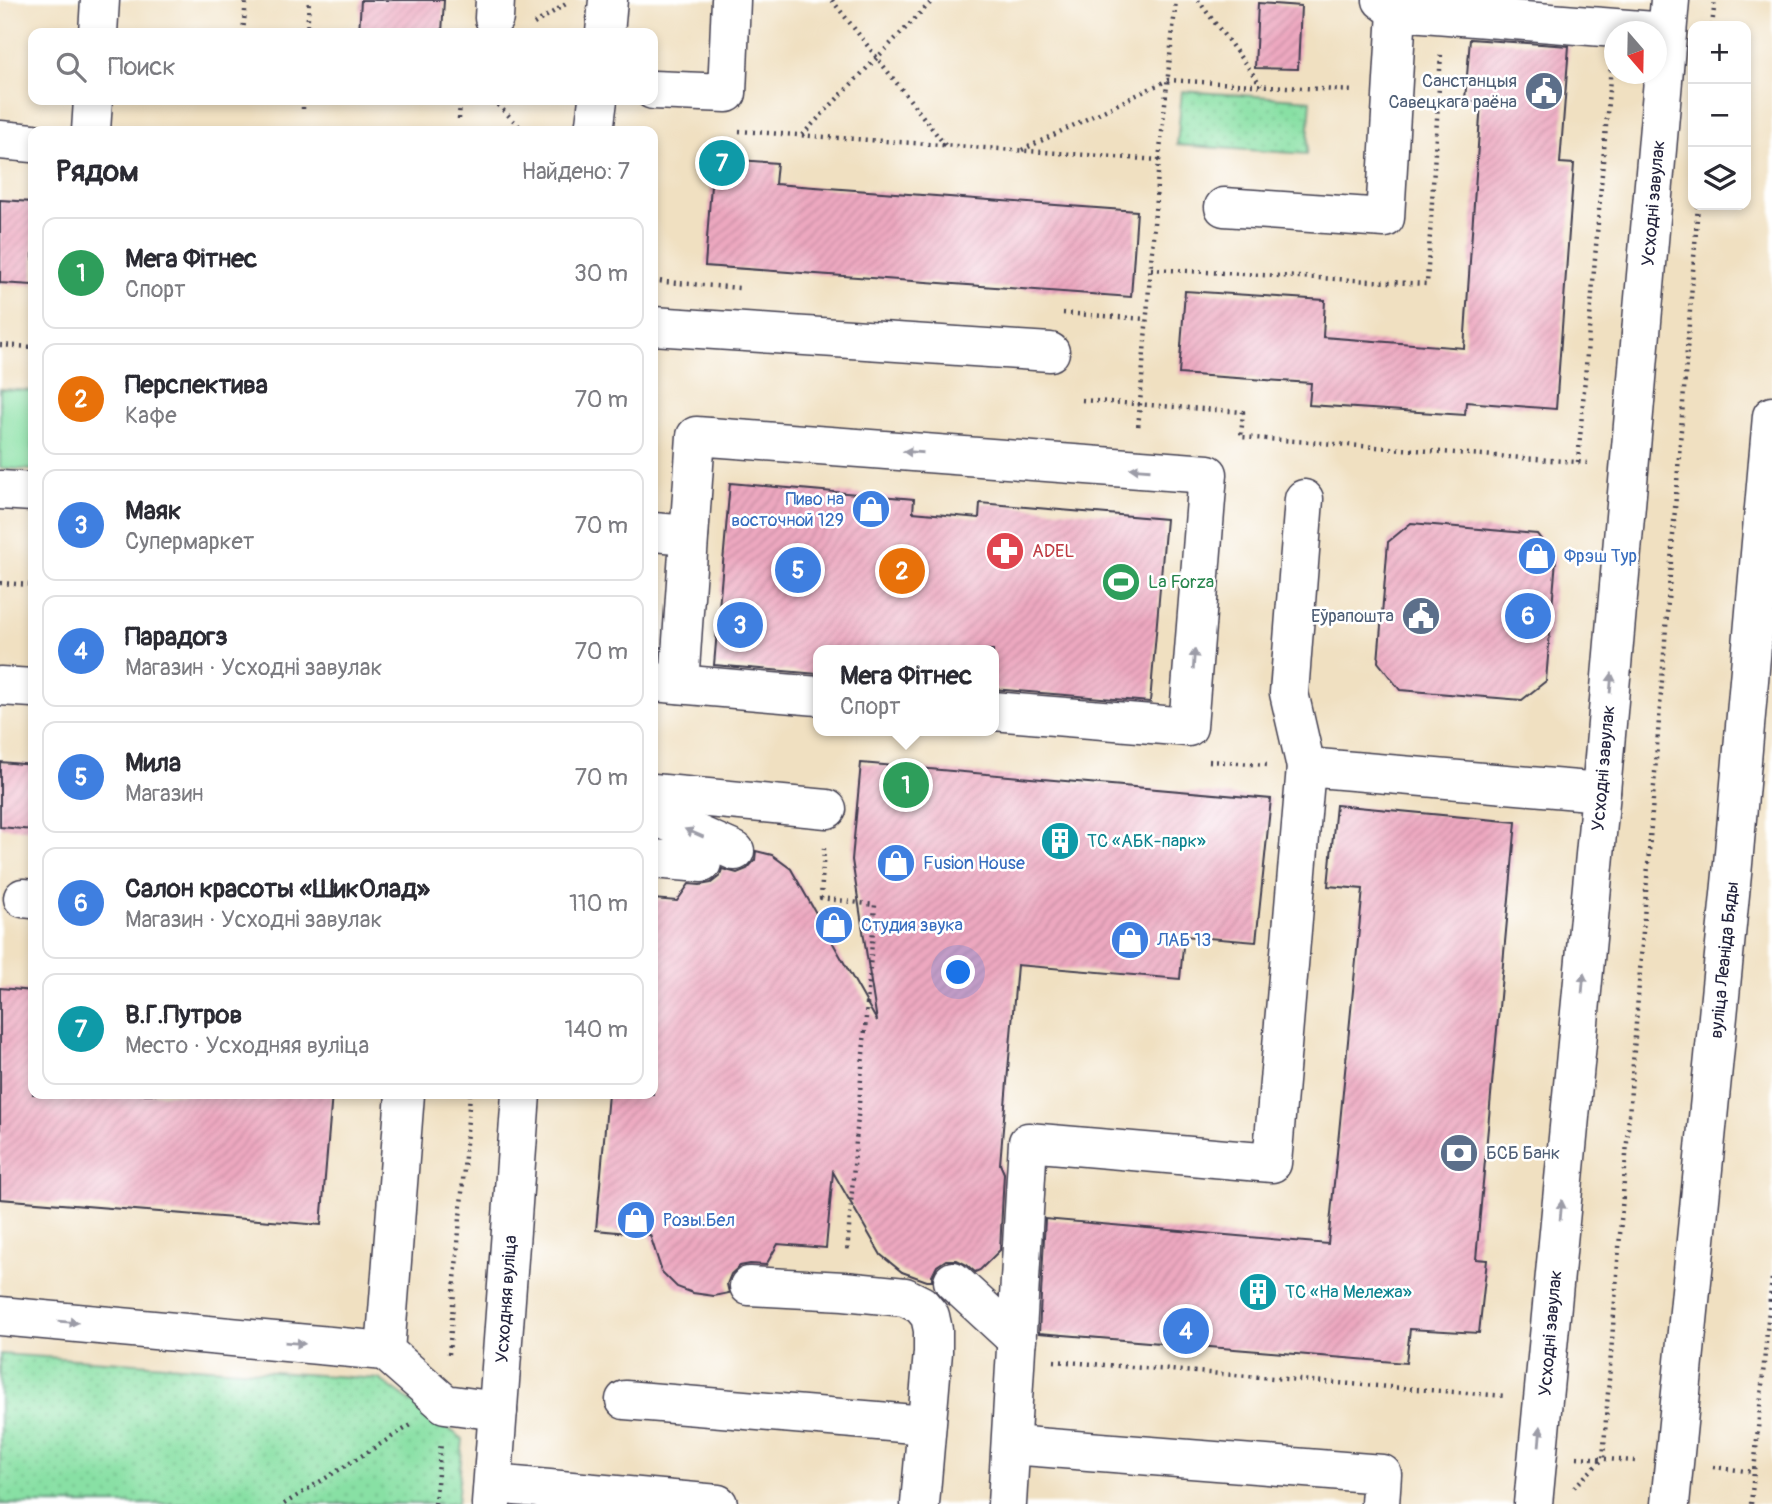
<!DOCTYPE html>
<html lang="ru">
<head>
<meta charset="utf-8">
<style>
  :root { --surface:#fff; --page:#f2f2f3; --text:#2b2b33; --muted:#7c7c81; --line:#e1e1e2; --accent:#1f6fb2 }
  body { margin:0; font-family:Pangolin,sans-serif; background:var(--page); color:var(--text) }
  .controls { position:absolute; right:21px; top:21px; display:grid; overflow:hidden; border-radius:14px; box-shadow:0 4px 10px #0003 }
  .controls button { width:63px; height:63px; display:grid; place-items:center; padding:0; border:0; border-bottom:2px solid var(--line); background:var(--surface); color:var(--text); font:35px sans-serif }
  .compass { position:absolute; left:1604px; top:21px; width:63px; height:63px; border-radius:50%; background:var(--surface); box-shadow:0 4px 10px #0003; rotate:160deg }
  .you { position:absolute; left:959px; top:973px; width:24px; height:24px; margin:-18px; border:5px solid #fff; border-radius:50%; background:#1a73e8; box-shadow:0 0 0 10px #1a73e833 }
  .badge { display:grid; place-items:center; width:46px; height:46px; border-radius:50%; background:var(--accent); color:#fff; font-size:23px; font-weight:700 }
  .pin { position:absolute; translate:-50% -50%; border:4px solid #fff; box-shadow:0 2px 7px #0006 }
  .popup { position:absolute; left:813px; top:645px; width:186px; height:91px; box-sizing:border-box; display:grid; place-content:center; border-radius:14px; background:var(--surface); filter:drop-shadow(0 2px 5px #0005); font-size:23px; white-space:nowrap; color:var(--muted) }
  .popup b { font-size:26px; color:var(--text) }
  .popup::after { content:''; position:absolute; left:50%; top:100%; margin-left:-14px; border:14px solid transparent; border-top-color:var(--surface) }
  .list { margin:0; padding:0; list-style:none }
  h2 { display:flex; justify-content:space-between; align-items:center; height:91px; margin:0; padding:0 28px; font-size:30px }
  h2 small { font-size:23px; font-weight:400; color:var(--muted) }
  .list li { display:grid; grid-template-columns:46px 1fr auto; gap:21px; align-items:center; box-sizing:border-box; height:112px; margin:0 14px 14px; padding:0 14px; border:2px solid var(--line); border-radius:14px }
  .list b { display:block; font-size:26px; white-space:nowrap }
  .list p { margin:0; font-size:23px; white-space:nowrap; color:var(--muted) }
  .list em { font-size:23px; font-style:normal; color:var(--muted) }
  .icon { flex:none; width:38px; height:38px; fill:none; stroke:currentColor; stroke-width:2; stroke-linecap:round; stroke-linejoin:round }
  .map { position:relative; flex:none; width:1772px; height:1504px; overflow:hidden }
  .search { position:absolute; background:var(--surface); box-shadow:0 4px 10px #0003; left:28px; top:28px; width:630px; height:77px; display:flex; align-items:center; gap:18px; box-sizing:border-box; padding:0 24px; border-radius:14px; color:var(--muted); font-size:26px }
  .panel { position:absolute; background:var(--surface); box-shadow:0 4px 10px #0003; left:28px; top:126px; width:630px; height:973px; border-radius:14px }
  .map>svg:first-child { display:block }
</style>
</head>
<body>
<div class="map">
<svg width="1772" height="1504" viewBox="0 0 1772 1504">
  <defs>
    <pattern id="park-dots" width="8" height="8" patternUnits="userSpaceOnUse" patternTransform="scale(1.75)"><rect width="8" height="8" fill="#88e0a4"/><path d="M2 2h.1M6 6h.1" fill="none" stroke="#75c08e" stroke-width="1.8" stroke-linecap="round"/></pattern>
    <pattern id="building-hatch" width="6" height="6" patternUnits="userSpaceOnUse" patternTransform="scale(1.75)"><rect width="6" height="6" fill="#eda8c0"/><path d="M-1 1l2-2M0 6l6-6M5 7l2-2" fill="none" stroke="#cb90a6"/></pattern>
  </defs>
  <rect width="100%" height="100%" fill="#fff"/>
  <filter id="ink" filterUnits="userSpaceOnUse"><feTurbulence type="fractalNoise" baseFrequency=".0143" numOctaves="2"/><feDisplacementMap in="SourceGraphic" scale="14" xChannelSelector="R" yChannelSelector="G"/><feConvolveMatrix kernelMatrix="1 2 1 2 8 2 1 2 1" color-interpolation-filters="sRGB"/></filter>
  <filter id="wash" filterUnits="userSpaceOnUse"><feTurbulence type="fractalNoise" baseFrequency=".00686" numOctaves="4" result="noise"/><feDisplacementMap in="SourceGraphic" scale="28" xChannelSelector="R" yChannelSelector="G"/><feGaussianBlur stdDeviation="1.57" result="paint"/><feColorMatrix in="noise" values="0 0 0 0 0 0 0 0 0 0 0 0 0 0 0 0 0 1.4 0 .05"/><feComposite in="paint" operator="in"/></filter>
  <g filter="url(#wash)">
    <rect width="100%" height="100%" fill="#f0e0c1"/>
    <path fill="#88e0a4" stroke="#558170" stroke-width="2" d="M0 389 33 391V470L0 468Z"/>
    <g fill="url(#park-dots)" stroke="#558170" stroke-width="2">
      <path d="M1182 91 1311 100 1307 154 1177 145Z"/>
      <path d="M0 1354 379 1379 463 1439 457 1504H0Z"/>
    </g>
    <g id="blocks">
      <g fill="url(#building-hatch)">
        <path d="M361 0H444L442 33H359Z"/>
        <path d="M1258 3 1301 6 1298 69 1255 68Z"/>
        <path d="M1470 39 1569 46 1560 163 1574 164 1556 409 1466 402 1465 415 1309 405 1311 383 1179 374 1185 291 1325 300 1323 337 1464 348 1481 102 1465 100Z"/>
        <path d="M713 158 777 163 775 184 1137 211 1131 297 705 266Z"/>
        <path d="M0 200 33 202V285L0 283Z"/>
        <path d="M730 483 914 499 913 512 979 518 980 503 1166 519 1150 702 993 689V650H818V674L714 665Z"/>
        <path d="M1411 523 1537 534 1556 559 1546 681 1522 700 1400 690 1378 662 1388 542Z"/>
        <path d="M0 762 33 765V830L0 827Z"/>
        <path d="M861 763 1271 799 1256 942 1184 936 1180 979 1017 965 1000 1164 1004 1173 1000 1250 980 1270 975 1272 967 1265 957 1260H946L937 1266 932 1276V1281H927L902 1272 881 1255 833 1172 826 1248 778 1244 766 1265 750 1264 740 1266 731 1274 727 1284 729 1293 714 1296 693 1293 677 1287 662 1272 650 1235 596 1230 608 1094H653V899L677 901 689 884 700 885 711 883 720 876 722 869 737 873 747 869 755 860 756 851 772 855 791 869 877 1021 852 860Z"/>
        <path d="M1336 805 1516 822 1476 1259 1487 1260 1479 1333 1410 1329 1406 1363 1039 1333 1045 1219 1328 1244 1363 889 1328 886Z"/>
        <path d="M0 988 33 991V1094H332L321 1225 0 1199Z"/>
      </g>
    </g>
  </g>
  <g filter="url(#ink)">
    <use href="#blocks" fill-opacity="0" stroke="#413e4f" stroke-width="2"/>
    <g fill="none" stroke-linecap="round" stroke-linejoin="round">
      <g stroke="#413e4f" stroke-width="41">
        <g id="minor">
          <path d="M1382 0 1397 11 1667 32"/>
          <path d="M494 18 495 0"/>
          <path d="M98 33 100 0"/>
          <path d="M605 33 608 0"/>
          <path d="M653 90 727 93 731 0"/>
          <path d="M91 131 93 100"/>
          <path d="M594 131 598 100"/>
          <path d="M0 140 33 143"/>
          <path d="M1224 207 1385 218 1397 11"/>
          <path d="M653 326 1050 352"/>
          <path d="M0 490 33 492"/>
          <path d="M1304 499 1289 693 1306 767"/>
          <path d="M653 532 689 535"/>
          <path d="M653 682 818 696"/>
          <path d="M679 684 696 436 1208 474 1188 727 993 711"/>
          <path d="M0 686 33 688"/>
          <path d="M653 793 827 809"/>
          <path d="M653 815 735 851"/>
          <path d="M653 859 702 863"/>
          <path d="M23 898 33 899"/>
          <path d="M405 1094 385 1351 445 1404 498 1411"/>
          <path d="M953 1281 1017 1340"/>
          <path d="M749 1286 844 1291 905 1297 921 1305 930 1316 933 1330V1352L920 1504"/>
          <path d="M0 1316 385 1351"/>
          <path d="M625 1400 926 1425"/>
          <path d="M1011 1445 1382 1474 1380 1504"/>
          <path d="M493 1484 718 1504"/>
          <path d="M491 1504 521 1094"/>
          <path d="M1007 1504 1028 1142 1272 1163 1306 767 1601 792"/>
          <path d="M1533 1504 1601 792 1670 0"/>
        </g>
      </g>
      <g stroke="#413e4f" stroke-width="41">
        <path id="major" d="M1670 1504 1733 864 1772 416"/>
      </g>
      <g stroke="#413e4f" stroke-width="4.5" stroke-dasharray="2 5" stroke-linecap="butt">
        <path d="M832 0 945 145"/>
        <path d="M1198 0 1261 85"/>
        <path d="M534 24 569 2"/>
        <path d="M1712 26 1715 0"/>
        <path d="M243 33 246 0"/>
        <path d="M307 33 309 0"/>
        <path d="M493 100 524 131"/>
        <path d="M303 109V100"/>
        <path d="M459 119 460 100"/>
        <path d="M739 131 1159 160 1138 429"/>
        <path d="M802 135 933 0"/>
        <path d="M1022 150 1168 80 1354 91"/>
        <path d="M1159 160 1176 0"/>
        <path d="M1151 269 1427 284 1441 53"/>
        <path d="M653 280 665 282 740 288"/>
        <path d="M1063 313 1146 319"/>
        <path d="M0 345 33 347"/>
        <path d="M1082 400 1243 412 1241 437 1590 463"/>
        <path d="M1578 462 1611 66"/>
        <path d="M0 583 33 585"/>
        <path d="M1209 761 1267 765"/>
        <path d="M824 848 821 898 875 905 847 1253"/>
        <path d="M449 1354 470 1094"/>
        <path d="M1054 1361 1506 1396"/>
        <path d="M1577 1457 1635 1461"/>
        <path d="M1713 1467 1754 1472"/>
        <path d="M1574 1487 1603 1459 1698 205"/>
        <path d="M284 1504 411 1425"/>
        <path d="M435 1504 441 1443"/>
        <path d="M1751 1504 1772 1277"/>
      </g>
      <use href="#minor" stroke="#fff" stroke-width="38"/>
      <use href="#major" stroke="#fff" stroke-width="38"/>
    </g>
    <defs><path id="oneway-solid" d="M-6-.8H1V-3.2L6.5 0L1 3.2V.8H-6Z" transform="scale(1.75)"/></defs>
    <g fill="#9c9ca7">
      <use href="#oneway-solid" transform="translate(913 452) rotate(-176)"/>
      <use href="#oneway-solid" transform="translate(1140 469) rotate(-176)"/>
      <use href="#oneway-solid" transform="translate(1194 659) rotate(-86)"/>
      <use href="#oneway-solid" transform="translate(1611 683) rotate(-85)"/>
      <use href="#oneway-solid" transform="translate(694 833) rotate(-157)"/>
      <use href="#oneway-solid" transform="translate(1583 983) rotate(-85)"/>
      <use href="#oneway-solid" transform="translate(1561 1210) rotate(-85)"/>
      <use href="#oneway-solid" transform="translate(68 1322) rotate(5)"/>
      <use href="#oneway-solid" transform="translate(295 1343) rotate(5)"/>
      <use href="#oneway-solid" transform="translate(1540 1436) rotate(-85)"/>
    </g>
  </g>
  <defs>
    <g id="civic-disc" transform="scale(2.0125)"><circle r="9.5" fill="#5c6f8a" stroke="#fff"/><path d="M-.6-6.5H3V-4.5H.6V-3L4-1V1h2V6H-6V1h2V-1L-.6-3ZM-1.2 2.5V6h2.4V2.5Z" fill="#fff"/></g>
    <g id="shop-disc" transform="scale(2.0125)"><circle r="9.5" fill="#3f7fe0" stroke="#fff"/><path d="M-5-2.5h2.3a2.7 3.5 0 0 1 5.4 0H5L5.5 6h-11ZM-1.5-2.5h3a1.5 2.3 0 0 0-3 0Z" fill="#fff"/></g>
    <g id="pharmacy-disc" transform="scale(2.0125)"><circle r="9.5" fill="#e0444e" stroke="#fff"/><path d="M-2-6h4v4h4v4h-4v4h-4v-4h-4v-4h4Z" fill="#fff"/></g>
    <g id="stadium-disc" transform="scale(2.0125)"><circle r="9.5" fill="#2e9e5b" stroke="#fff"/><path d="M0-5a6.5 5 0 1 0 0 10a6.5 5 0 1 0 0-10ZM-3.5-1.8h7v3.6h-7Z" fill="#fff"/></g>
    <g id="building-disc" transform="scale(2.0125)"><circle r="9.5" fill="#0f9aa8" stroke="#fff"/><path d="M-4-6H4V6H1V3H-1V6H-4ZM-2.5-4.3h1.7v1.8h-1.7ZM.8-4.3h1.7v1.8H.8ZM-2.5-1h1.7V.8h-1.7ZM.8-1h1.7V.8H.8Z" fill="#fff"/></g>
    <g id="bank-disc" transform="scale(2.0125)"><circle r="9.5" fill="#5c6f8a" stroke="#fff"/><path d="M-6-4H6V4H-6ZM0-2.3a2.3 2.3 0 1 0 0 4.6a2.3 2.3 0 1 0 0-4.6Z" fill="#fff"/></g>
  </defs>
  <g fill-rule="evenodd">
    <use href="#civic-disc" x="1544" y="91"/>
    <use href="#shop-disc" x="871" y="509"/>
    <use href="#pharmacy-disc" x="1005" y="551"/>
    <use href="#shop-disc" x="1537" y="556"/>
    <use href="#stadium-disc" x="1121" y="582"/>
    <use href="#civic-disc" x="1421" y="616"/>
    <use href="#building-disc" x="1060" y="841"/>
    <use href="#shop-disc" x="896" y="863"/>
    <use href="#shop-disc" x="834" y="925"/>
    <use href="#shop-disc" x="1130" y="940"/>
    <use href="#bank-disc" x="1459" y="1153"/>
    <use href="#shop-disc" x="636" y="1220"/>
    <use href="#building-disc" x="1258" y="1292"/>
  </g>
  <g text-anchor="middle" stroke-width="5" stroke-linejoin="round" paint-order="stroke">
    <g font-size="18" fill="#4e5e75" stroke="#fff" text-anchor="end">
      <text x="1517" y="87">Санстанцыя<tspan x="1517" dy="21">Савецкага раёна</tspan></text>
      <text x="1394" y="622">Еўрапошта</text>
      <text x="1486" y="1159" text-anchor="start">БСБ Банк</text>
    </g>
    <g font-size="18" fill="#22223b" stroke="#fff">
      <text transform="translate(1653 203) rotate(-85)" y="6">Усходні завулак</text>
      <text transform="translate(1603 768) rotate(-85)" y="6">Усходні завулак</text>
      <text transform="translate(1724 960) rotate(-84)" y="6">вуліца Леаніда Бяды</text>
      <text transform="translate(506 1299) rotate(-86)" y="6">Усходняя вуліца</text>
      <text transform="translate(1550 1333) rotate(-85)" y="6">Усходні завулак</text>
    </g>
    <g font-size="18" fill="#366cbe" stroke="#fff" text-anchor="start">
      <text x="844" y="505" text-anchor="end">Пиво на<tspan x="844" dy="21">восточной 129</tspan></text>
      <text x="1564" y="562">Фрэш Тур</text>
      <text x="923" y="869">Fusion House</text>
      <text x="861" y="931">Студия звука</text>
      <text x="1157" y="946">ЛАБ 13</text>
      <text x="663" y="1226">Розы.Бел</text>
    </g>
    <g font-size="18" fill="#be3a42" stroke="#fff" text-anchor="start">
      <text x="1032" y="557">ADEL</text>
    </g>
    <g font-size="18" fill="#27864d" stroke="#fff" text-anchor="start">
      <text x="1148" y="588">La Forza</text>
    </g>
    <g font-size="18" fill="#0d838f" stroke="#fff" text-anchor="start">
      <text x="1087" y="847">ТС «АБК-парк»</text>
      <text x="1285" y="1298">ТС «На Мележа»</text>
    </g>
  </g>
</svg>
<div class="controls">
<button>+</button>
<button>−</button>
<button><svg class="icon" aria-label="layers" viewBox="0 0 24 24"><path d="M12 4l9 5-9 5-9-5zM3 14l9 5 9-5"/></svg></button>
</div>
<svg class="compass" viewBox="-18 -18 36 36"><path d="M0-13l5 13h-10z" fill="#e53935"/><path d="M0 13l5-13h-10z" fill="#7c7c81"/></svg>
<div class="you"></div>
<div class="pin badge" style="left:906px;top:785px;background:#2e9e5b">1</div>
<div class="popup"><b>Мега Фітнес</b>Спорт</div>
<div class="pin badge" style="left:902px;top:571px;background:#e8710a">2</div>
<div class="pin badge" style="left:740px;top:625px;background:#3f7fe0">3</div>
<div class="pin badge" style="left:1186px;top:1331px;background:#3f7fe0">4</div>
<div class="pin badge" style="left:798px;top:570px;background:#3f7fe0">5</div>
<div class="pin badge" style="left:1528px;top:616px;background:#3f7fe0">6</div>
<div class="pin badge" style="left:722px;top:163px;background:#0f9aa8">7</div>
<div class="search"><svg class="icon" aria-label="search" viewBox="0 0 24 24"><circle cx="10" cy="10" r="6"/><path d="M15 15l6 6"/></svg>Поиск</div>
<section class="panel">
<h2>Рядом<small>Найдено: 7</small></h2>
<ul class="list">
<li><span class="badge" style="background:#2e9e5b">1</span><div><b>Мега Фітнес</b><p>Спорт</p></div><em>30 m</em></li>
<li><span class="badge" style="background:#e8710a">2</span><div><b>Перспектива</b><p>Кафе</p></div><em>70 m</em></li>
<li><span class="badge" style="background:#3f7fe0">3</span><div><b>Маяк</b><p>Супермаркет</p></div><em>70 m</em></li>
<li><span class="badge" style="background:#3f7fe0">4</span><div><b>Парадогз</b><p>Магазин · Усходні завулак</p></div><em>70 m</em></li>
<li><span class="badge" style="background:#3f7fe0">5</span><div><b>Мила</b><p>Магазин</p></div><em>70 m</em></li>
<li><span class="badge" style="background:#3f7fe0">6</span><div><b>Салон красоты «ШикОлад»</b><p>Магазин · Усходні завулак</p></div><em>110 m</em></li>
<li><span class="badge" style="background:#0f9aa8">7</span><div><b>В.Г.Путров</b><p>Место · Усходняя вуліца</p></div><em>140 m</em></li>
</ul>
</section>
</div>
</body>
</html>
